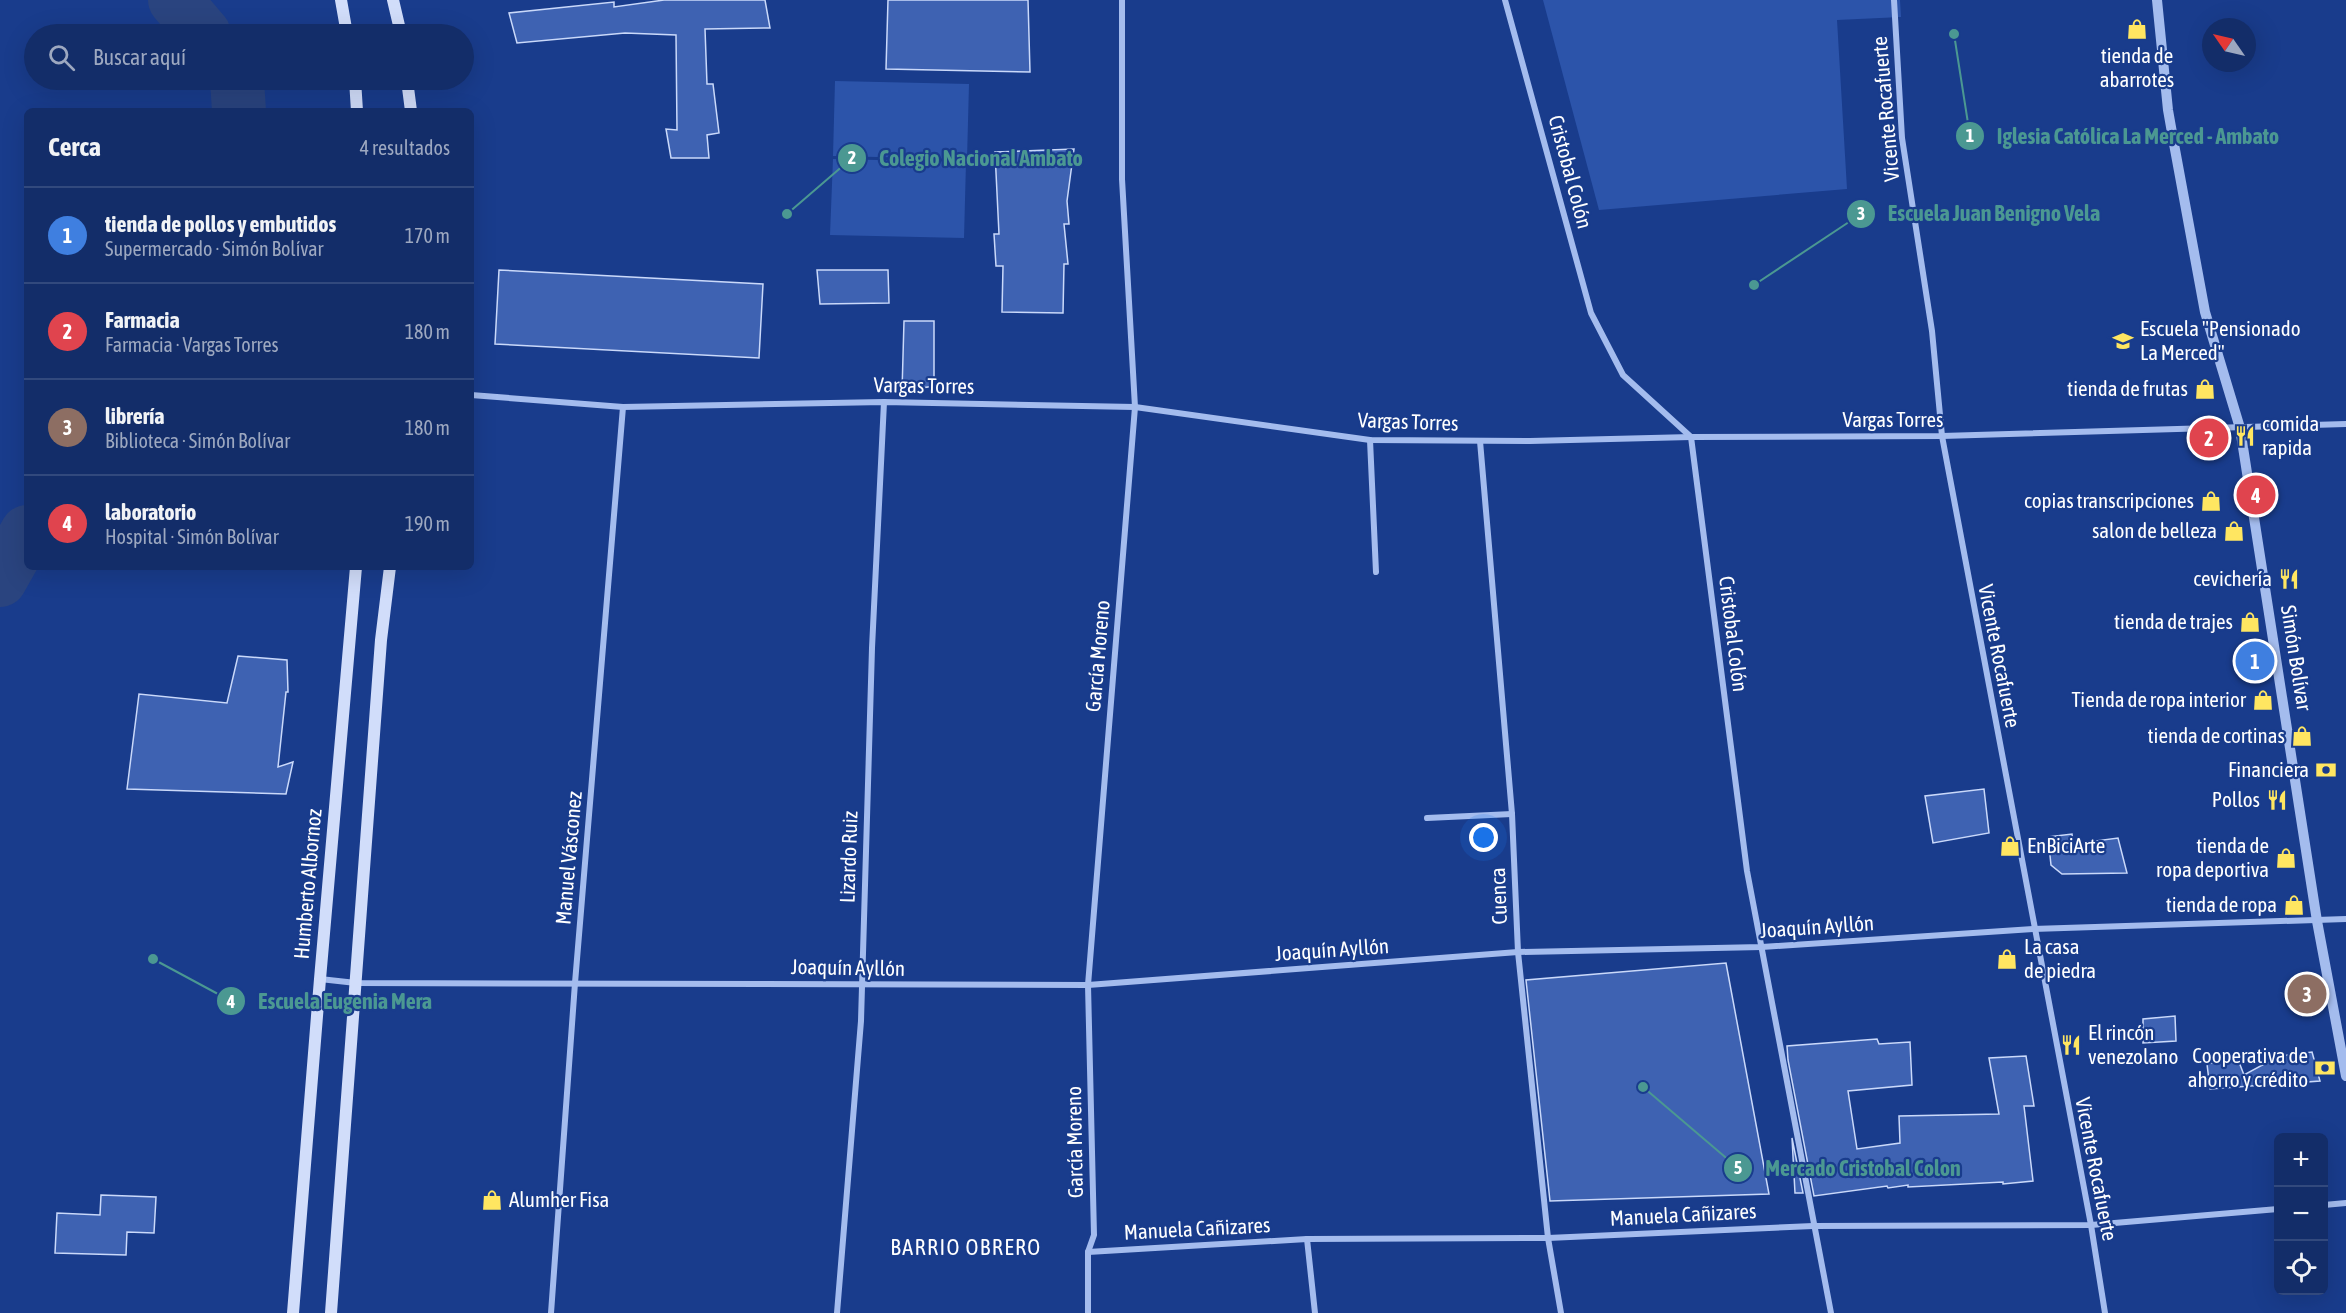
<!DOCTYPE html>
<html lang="es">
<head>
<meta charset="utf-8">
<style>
  :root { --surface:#132d69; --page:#1c356f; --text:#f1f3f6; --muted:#9da8c0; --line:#32497d; --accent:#e797bd }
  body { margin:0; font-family:"Asap Condensed",sans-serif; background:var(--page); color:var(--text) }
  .controls { position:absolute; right:18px; bottom:18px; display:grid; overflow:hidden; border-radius:9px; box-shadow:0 6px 24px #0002 }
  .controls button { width:54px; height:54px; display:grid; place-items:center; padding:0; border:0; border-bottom:2px solid var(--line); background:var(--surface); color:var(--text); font:30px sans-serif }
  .compass { position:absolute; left:2202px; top:18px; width:54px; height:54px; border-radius:50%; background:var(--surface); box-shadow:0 6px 24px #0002; rotate:304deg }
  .you { position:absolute; left:1484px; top:838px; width:21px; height:21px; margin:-15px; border:4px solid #fff; border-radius:50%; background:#1a73e8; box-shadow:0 0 0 9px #1a73e833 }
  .badge { display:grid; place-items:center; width:39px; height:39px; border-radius:50%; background:var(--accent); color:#fff; font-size:20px; font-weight:700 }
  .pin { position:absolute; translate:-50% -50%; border:3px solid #fff; box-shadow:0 2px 6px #0006 }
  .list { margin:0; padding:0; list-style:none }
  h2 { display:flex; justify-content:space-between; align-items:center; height:78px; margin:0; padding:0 24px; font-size:26px }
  h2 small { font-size:20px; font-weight:400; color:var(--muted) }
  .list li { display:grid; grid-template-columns:39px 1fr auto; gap:18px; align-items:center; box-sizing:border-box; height:96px; padding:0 24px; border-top:2px solid var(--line) }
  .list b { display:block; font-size:22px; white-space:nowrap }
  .list p { margin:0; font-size:20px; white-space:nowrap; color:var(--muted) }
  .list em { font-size:20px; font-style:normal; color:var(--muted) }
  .icon { flex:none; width:33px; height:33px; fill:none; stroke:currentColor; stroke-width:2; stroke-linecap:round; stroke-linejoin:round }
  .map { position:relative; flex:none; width:2346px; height:1313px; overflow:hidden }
  .search { position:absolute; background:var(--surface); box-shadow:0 6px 24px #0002; left:24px; top:24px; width:450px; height:66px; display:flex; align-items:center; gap:15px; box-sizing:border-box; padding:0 21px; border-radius:33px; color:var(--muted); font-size:22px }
  .panel { position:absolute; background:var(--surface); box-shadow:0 6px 24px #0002; left:24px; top:108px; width:450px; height:462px; border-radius:9px }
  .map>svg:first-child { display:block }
</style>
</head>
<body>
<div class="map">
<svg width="2346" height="1313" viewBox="0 0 2346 1313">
  <rect width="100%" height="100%" fill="#193c8c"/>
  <g fill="#2c54aa">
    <path d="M1543 0H1900L1901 17 1837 20 1847 189 1599 210Z"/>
    <path d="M835 81 969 84 967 159 833 156Z"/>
    <path d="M833 159 966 162 964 238 830 235Z"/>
  </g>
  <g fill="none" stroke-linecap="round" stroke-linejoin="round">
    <g stroke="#2a447f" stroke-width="54">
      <path d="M175 0 204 34"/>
      <path d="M237 80 239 111"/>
      <path d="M0 580 27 532"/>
    </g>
  </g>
  <g fill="#3e62b2" stroke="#cad9fa" stroke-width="1.5">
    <path d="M664 0H765L770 28 705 29 707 84H713L719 133 707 135 709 158H671L666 129 677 130 676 35 625 33 517 43 509 13 614 2V7Z"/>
    <path d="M888 0H1028L1030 72 886 69Z"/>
    <path d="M1074 149 1067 201 1069 224H1064L1068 264H1064L1063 313 1002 312 1003 266H996L994 234H999L995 152Z"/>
    <path d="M499 270 763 284 759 358 495 344Z"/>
    <path d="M817 270H888L889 303 820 304Z"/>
    <path d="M904 321H934V386L902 391Z"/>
    <path d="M238 656 287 660 288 692H286L278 767 293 762 286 794 127 789 139 694 227 703Z"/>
    <path d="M1984 789 1989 833 1933 843 1925 796Z"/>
    <path d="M2072 834 2073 844 2118 838 2127 873 2062 874 2051 865 2048 837Z"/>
    <path d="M1726 963 1769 1194 1550 1201 1526 980Z"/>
    <path d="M2175 1016 2176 1041 2143 1043V1019Z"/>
    <path d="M1877 1039 1879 1044 1910 1042 1912 1085 1848 1091 1857 1149 1900 1143 1899 1116 1999 1114 1989 1058 2026 1056 2034 1106H2024L2033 1181 2003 1184V1182L1908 1187V1185L1888 1188 1887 1186 1814 1196 1788 1060 1787 1046Z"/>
    <path d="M2312 1052 2320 1081 2210 1089 2207 1064 2237 1057 2244 1075 2279 1056Z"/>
    <path d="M1792 1138 1803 1193H1795Z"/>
    <path d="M101 1195 156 1197 154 1233 127 1232 126 1255 55 1253 57 1213 100 1215Z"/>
  </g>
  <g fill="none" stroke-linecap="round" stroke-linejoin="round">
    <g stroke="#a4bcee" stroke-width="6">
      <path d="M1505 0 1591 313 1623 375 1691 437 1747 871 1831 1313"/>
      <path d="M1894 0 1902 138 1932 331 1942 436 2091 1225 2105 1313"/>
      <path d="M471 395 623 407 884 402 1135 407 1370 440 1530 441 1691 437 1942 436 2346 424"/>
      <path d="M1370 440 1376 572"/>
      <path d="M1480 441 1512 814 1518 952 1548 1238 1561 1313"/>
      <path d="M1427 818 1512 814"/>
      <path d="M320 979 356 983 1088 985 1518 952 1762 947 2033 929 2346 919"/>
      <path d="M2324 1205 2346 1203"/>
      <path d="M1307 1239 1315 1313"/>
      <path d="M1088 1252 1307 1239 1548 1238 1813 1226 2091 1225 2278 1209"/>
      <path d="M551 1313 575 983 623 407"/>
      <path d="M837 1313 861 1021 872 648 884 402"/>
      <path d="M1088 1313V1252L1094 1235 1088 985 1135 407 1122 179V0"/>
    </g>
    <path stroke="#a4bcee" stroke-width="10" d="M2157 0 2168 110 2174 144 2205 312 2240 428 2317 921 2346 1076"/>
    <g stroke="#d1ddfa" stroke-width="12">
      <path d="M341 0 347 34"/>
      <path d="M393 0 401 34"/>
      <path d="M355 80 357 111"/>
      <path d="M407 80 411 111"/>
      <path d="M293 1313 320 979 356 567"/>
      <path d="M331 1313 381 640 390 567"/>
    </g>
  </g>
  <defs>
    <g id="shop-bare" transform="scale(1.62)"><path d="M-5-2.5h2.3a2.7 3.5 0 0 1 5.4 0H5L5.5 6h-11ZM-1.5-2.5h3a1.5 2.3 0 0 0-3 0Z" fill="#ffe661" stroke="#193c8c" stroke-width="2.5" paint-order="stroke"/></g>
    <g id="school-bare" transform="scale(1.62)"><path d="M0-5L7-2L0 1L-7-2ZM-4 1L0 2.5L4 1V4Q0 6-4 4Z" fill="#ffe661" stroke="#193c8c" stroke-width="2.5" paint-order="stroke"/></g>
    <g id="restaurant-bare" transform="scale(1.62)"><path d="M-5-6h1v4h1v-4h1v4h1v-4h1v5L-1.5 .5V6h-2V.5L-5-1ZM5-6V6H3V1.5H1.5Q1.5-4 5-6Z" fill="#ffe661" stroke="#193c8c" stroke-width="2.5" paint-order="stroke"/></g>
    <g id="bank-bare" transform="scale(1.62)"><path d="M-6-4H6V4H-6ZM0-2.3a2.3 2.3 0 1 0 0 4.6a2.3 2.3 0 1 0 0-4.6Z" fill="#ffe661" stroke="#193c8c" stroke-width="2.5" paint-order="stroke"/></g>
  </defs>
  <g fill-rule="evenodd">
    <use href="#shop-bare" x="2137" y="29"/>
    <use href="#school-bare" x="2123" y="341"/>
    <use href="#shop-bare" x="2205" y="389"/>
    <use href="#restaurant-bare" x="2245" y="436"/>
    <use href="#shop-bare" x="2211" y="501"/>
    <use href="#shop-bare" x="2234" y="531"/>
    <use href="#restaurant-bare" x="2289" y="579"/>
    <use href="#shop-bare" x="2250" y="622"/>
    <use href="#shop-bare" x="2263" y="700"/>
    <use href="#shop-bare" x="2302" y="736"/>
    <use href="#bank-bare" x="2326" y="770"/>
    <use href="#restaurant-bare" x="2277" y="800"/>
    <use href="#shop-bare" x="2010" y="846"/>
    <use href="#shop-bare" x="2286" y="858"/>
    <use href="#shop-bare" x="2294" y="905"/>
    <use href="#shop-bare" x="2007" y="959"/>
    <use href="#restaurant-bare" x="2071" y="1045"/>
    <use href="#bank-bare" x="2325" y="1068"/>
    <use href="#shop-bare" x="492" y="1200"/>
  </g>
  <g text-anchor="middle" stroke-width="4.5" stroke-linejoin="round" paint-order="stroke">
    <g font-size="21" fill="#fff" stroke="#193c8c" text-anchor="end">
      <text x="2137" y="63" text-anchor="middle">tienda de<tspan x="2137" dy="24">abarrotes</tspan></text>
      <text x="2140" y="336" text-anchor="start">Escuela "Pensionado<tspan x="2140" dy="24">La Merced"</tspan></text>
      <text x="2188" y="396">tienda de frutas</text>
      <text x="2262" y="431" text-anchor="start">comida<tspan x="2262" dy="24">rapida</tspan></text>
      <text x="2194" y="508">copias transcripciones</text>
      <text x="2217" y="538">salon de belleza</text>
      <text x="2272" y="586">cevichería</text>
      <text x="2233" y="629">tienda de trajes</text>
      <text x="2246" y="707">Tienda de ropa interior</text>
      <text x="2285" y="743">tienda de cortinas</text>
      <text x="2309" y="777">Financiera</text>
      <text x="2260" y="807">Pollos</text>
      <text x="2027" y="853" text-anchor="start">EnBiciArte</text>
      <text x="2269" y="853">tienda de<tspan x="2269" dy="24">ropa deportiva</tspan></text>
      <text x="2277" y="912">tienda de ropa</text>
      <text x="2024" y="954" text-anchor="start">La casa<tspan x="2024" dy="24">de piedra</tspan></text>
      <text x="2088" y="1040" text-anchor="start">El rincón<tspan x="2088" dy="24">venezolano</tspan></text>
      <text x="2308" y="1063">Cooperativa de<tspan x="2308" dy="24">ahorro y crédito</tspan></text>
      <text x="509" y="1207" text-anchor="start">Alumher Fisa</text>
    </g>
    <g font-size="21" fill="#fff" stroke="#193c8c">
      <text transform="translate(1886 109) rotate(-95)" y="7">Vicente Rocafuerte</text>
      <text transform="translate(1570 172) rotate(75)" y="7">Cristobal Colón</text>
      <text transform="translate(924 386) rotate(1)" y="7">Vargas Torres</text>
      <text x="1893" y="427">Vargas Torres</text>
      <text transform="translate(1408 422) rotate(2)" y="7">Vargas Torres</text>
      <text transform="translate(1733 634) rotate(83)" y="7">Cristobal Colón</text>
      <text transform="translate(1098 656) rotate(-85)" y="7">García Moreno</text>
      <text transform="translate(1999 656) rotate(79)" y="7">Vicente Rocafuerte</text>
      <text transform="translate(2296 658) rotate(81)" y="7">Simón Bolívar</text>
      <text transform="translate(849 857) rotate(-88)" y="7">Lizardo Ruiz</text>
      <text transform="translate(569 858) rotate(-85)" y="7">Manuel Vásconez</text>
      <text transform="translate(308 884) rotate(-85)" y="7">Humberto Albornoz</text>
      <text transform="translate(1499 896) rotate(-92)" y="7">Cuenca</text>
      <text transform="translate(1817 927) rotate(-4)" y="7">Joaquín Ayllón</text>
      <text transform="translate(1332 950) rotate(-4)" y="7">Joaquín Ayllón</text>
      <text transform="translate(848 968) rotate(1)" y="7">Joaquín Ayllón</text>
      <text transform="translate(1075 1142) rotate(-91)" y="7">García Moreno</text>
      <text transform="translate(2096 1169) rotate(79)" y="7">Vicente Rocafuerte</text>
      <text transform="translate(1683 1215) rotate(-3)" y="7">Manuela Cañizares</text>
      <text transform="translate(1197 1229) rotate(-3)" y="7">Manuela Cañizares</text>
    </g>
    <g font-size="22" letter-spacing="1.5" fill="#fff" stroke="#193c8c">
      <text x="966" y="1255">BARRIO OBRERO</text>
    </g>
  </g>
  <path fill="none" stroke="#4b9892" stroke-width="2" d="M1954 34L1970 136M787 214L852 158M1754 285L1861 214M153 959L231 1001M1643 1087L1738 1168"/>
  <g fill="#4b9892" stroke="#193c8c" stroke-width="2">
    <circle cx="1954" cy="34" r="6"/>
    <circle cx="787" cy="214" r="6"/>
    <circle cx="1754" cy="285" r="6"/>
    <circle cx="153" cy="959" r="6"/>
    <circle cx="1643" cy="1087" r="6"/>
    <circle cx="1970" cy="136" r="15"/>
    <circle cx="852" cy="158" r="15"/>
    <circle cx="1861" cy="214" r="15"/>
    <circle cx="231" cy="1001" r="15"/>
    <circle cx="1738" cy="1168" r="15"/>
  </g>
  <g font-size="18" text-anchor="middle" font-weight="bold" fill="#fff">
    <text x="1970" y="142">1</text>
    <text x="852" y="164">2</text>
    <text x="1861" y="220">3</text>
    <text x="231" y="1008">4</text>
    <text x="1738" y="1174">5</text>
  </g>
  <g font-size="22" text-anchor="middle" font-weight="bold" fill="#4b9892" stroke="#193c8c" stroke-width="4.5" stroke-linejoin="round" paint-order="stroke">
    <text x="2138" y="144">Iglesia Católica La Merced - Ambato</text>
    <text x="981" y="166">Colegio Nacional Ambato</text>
    <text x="1994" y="221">Escuela Juan Benigno Vela</text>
    <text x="345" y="1009">Escuela Eugenia Mera</text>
    <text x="1863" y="1176">Mercado Cristobal Colon</text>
  </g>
</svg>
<div class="controls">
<button>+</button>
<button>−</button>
<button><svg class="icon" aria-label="locate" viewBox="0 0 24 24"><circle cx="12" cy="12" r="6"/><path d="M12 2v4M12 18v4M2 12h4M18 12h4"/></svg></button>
</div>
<svg class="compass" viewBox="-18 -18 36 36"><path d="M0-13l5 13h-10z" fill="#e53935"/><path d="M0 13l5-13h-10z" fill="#9da8c0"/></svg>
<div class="you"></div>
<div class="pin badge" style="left:2255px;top:661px;background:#3f7fe0">1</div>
<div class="pin badge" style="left:2209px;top:438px;background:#e0444e">2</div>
<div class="pin badge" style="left:2307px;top:994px;background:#8d6e63">3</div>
<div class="pin badge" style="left:2256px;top:495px;background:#e0444e">4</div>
<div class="search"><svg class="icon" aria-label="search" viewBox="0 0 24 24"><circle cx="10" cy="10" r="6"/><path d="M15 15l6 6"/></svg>Buscar aquí</div>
<section class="panel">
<h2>Cerca<small>4 resultados</small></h2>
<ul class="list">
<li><span class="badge" style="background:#3f7fe0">1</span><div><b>tienda de pollos y embutidos</b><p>Supermercado · Simón Bolívar</p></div><em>170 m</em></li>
<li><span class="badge" style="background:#e0444e">2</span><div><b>Farmacia</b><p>Farmacia · Vargas Torres</p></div><em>180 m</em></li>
<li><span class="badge" style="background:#8d6e63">3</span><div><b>librería</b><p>Biblioteca · Simón Bolívar</p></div><em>180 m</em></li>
<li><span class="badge" style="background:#e0444e">4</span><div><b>laboratorio</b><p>Hospital · Simón Bolívar</p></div><em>190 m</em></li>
</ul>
</section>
</div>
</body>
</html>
